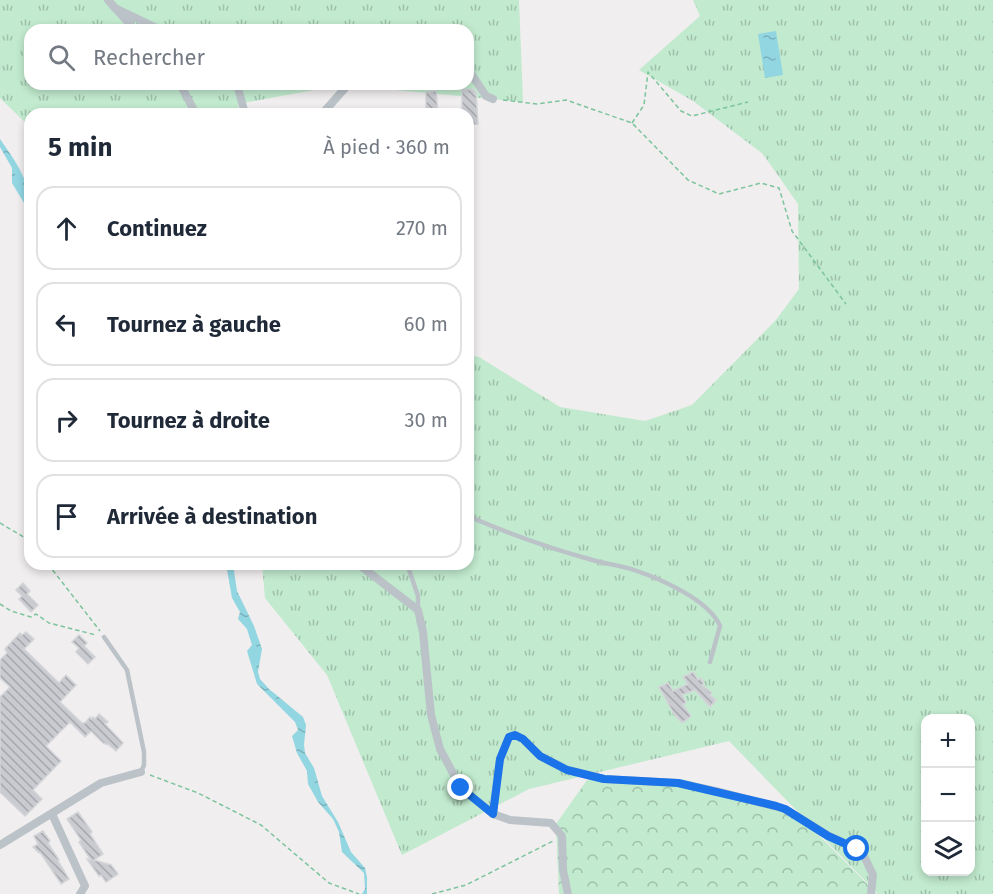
<!DOCTYPE html>
<html lang="fr">
<head>
<meta charset="utf-8">
<style>
  :root { --surface:#fff; --page:#f2f2f3; --text:#1f2937; --muted:#747a83; --line:#e0e1e3 }
  body { margin:0; font-family:"Fira Sans",sans-serif; background:var(--page); color:var(--text) }
  .controls { position:absolute; right:18px; bottom:18px; display:grid; overflow:hidden; border-radius:12px; box-shadow:0 3px 9px #0003 }
  .controls button { width:54px; height:54px; display:grid; place-items:center; padding:0; border:0; border-bottom:2px solid var(--line); background:var(--surface); color:var(--text); font:30px sans-serif }
  .stop { position:absolute; width:18px; height:18px; margin:-14px; border:4px solid #1a73e8; border-radius:50%; background:#fff }
  .stop.end { background:#1a73e8; border-color:#fff; box-shadow:0 2px 6px #0008 }
  .list { margin:0; padding:0; list-style:none }
  h2 { display:flex; justify-content:space-between; align-items:center; height:78px; margin:0; padding:0 24px; font-size:26px }
  h2 small { font-size:20px; font-weight:400; color:var(--muted) }
  .list li { display:grid; grid-template-columns:39px 1fr auto; gap:18px; align-items:center; box-sizing:border-box; height:84px; margin:0 12px 12px; padding:0 12px; border:2px solid var(--line); border-radius:18px }
  .list b { display:block; font-size:22px; white-space:nowrap }
  .list em { font-size:20px; font-style:normal; color:var(--muted) }
  .icon { flex:none; width:33px; height:33px; fill:none; stroke:currentColor; stroke-width:2; stroke-linecap:round; stroke-linejoin:round }
  .map { position:relative; flex:none; width:993px; height:894px; overflow:hidden }
  .search { position:absolute; background:var(--surface); box-shadow:0 3px 9px #0003; left:24px; top:24px; width:450px; height:66px; display:flex; align-items:center; gap:15px; box-sizing:border-box; padding:0 21px; border-radius:18px; color:var(--muted); font-size:22px }
  .panel { position:absolute; background:var(--surface); box-shadow:0 3px 9px #0003; left:24px; top:108px; width:450px; height:462px; border-radius:18px }
  .map>svg:first-child { display:block }
</style>
</head>
<body>
<div class="map">
<svg width="993" height="894" viewBox="0 0 993 894">
  <defs>
    <pattern id="grass-tufts" width="24" height="20" patternUnits="userSpaceOnUse" patternTransform="scale(1.5)"><rect width="24" height="20" fill="#c1eace"/><path d="M3 7l-1-3M5 7V3M7 7l1-3M15 17l-1-3M17 17v-4M19 17l1-3" fill="none" stroke="#9fc0aa"/></pattern>
    <pattern id="forest-crowns" width="20" height="18" patternUnits="userSpaceOnUse" patternTransform="scale(1.5)"><rect width="20" height="18" fill="#c1eace"/><path d="M2 6a3 3 0 1 1 6 0M12 15a3 3 0 1 1 6 0" fill="none" stroke="#9fc0aa"/></pattern>
    <pattern id="water-ripples" width="26" height="14" patternUnits="userSpaceOnUse" patternTransform="scale(1.5)"><rect width="26" height="14" fill="#92d6e2"/><path d="M2 4q2-2 4 0t4 0M15 11q2-2 4 0t4 0" fill="none" stroke="#79b0ba"/></pattern>
    <pattern id="building-back-hatch" width="6" height="6" patternUnits="userSpaceOnUse" patternTransform="scale(1.5)"><rect width="6" height="6" fill="#c9cbd0"/><path d="M-1 5l2 2M0 0l6 6M5-1l2 2" fill="none" stroke="#a5a7ac"/></pattern>
  </defs>
  <rect width="100%" height="100%" fill="#f0eeee"/>
  <g fill="url(#grass-tufts)" fill-rule="evenodd">
    <path d="M0 0H519L523 102 342 85 238 104V114H30V127L0 98ZM30 30H468V84H30Z"/>
    <path d="M693 0H993V894H878L729 741 529 789 402 855 327 675 265 598 262 564H468V355L479 357 560 407 645 421 692 405 776 320 799 289 798 204 763 154 693 101 639 70 700 16ZM926 718H970V872H926Z"/>
  </g>
  <path fill="url(#forest-crowns)" d="M682 779 794 810 877 894H559L556 824 587 780Z"/>
  <g fill="url(#water-ripples)">
    <path d="M776 31 783 75 765 78 758 34Z"/>
    <path d="M0 139C18 165 30 180 30 213L12 183V168L0 147Z"/>
    <path d="M226 564H233L237 591 254 626 262 649 258 672 260 679 269 689 303 717 306 725 304 745 305 753 314 768 322 796 338 822 351 852 365 868 367 877V894H362L365 889 364 873 342 852 339 832 333 819 318 802 308 784 307 771 297 753 292 736 298 730 295 722 257 684 247 651 252 645 247 629 238 619 240 612 232 598Z"/>
  </g>
  <g fill="url(#building-back-hatch)" stroke="#d3d5d9" stroke-width="1.5">
    <path d="M473 89 476 92 478 124 468 125V114H462V90Z"/>
    <path d="M436 91 438 114H426V92Z"/>
    <path d="M23 583 30 591 27 594 38 605 31 612 19 599 22 596 16 590Z"/>
    <path d="M26 632 34 639 24 649 59 683 66 675 76 685 60 702 82 723H85L90 717 91 719 93 717 95 719 99 714 108 722 105 724 123 743 116 751 109 745 103 743 91 731 85 737 70 722 46 746 61 761 33 790 42 799 25 816 0 792V697L10 687 0 678V660L7 653 5 649 20 633 22 635Z"/>
    <path d="M79 635 87 643 84 646 95 657 88 664 76 652 79 648 72 642Z"/>
    <path d="M693 672 698 680 701 678 704 683 702 685 712 693 710 695 716 700 710 707 695 690 682 695 686 702 683 705 691 716 682 723 674 714 659 687 668 683 673 691 688 684 683 677Z"/>
    <path d="M78 812 92 832 90 834 103 854 94 860 111 865 118 874 106 882 101 875 99 876 87 859 91 860 79 842 81 840 67 819Z"/>
    <path d="M43 831 50 841 48 843 59 860 58 861 69 879 61 884 40 852 39 853 33 847 38 844 34 836Z"/>
  </g>
  <g fill="none" stroke-linecap="round" stroke-linejoin="round">
    <g stroke="#7cc49d" stroke-width="1.5" stroke-dasharray="4.5 3" stroke-linecap="butt">
      <path d="M503 100 537 104 566 100 632 123 688 180 719 194 761 183 779 188 792 231 846 304"/>
      <path d="M632 123 644 105 648 72 681 111 692 116 748 102"/>
      <path d="M0 523 22 536 30 544"/>
      <path d="M48 564 100 631"/>
      <path d="M0 604 11 611 31 617 36 614 49 623 96 635"/>
      <path d="M150 775 198 793 261 825 329 883 359 894"/>
      <path d="M432 894 466 885 553 841"/>
    </g>
    <g stroke="#bbc3c9" stroke-width="4.5">
      <path d="M468 516C507 533 549 548 589 559 604 564 620 565 634 570 661 579 709 600 720 626L710 662"/>
      <path d="M407 564 418 596V610"/>
      <path d="M104 637 127 670 144 752V765L141 772"/>
    </g>
    <g stroke="#bbc3c9" stroke-width="8">
      <path d="M108 0 135 30"/>
      <path d="M115 8 161 30"/>
      <path d="M468 69 486 96 493 99"/>
      <path d="M180 84 196 114"/>
      <path d="M237 84 245 114"/>
      <path d="M322 114 346 87 351 84"/>
      <path d="M358 564 418 610 423 632 431 715 440 749 461 788 493 814 510 820 551 823 562 836 563 870 568 894"/>
      <path d="M52 814 85 886 80 894"/>
      <path d="M493 814 500 759 509 737 515 735 523 739 540 756 568 770 604 779 678 783 720 792 785 809 829 836 857 849 864 856 873 875 871 894"/>
      <path d="M0 845 101 783 141 772"/>
    </g>
  </g>
  <g fill="none" stroke-linecap="round" stroke-linejoin="round">
    <path stroke="#1a73e8" stroke-width="8" d="M461 788 493 814 500 759 509 737 515 735 523 739 540 756 567 770 604 779 678 783 776 806 785 809 828 836 857 849"/>
  </g>
</svg>
<div class="controls">
<button>+</button>
<button>−</button>
<button><svg class="icon" aria-label="layers" viewBox="0 0 24 24"><path d="M12 4l9 5-9 5-9-5zM3 14l9 5 9-5"/></svg></button>
</div>
<div class="stop" style="left:857px;top:849px"></div>
<div class="stop end" style="left:461px;top:788px"></div>
<div class="search"><svg class="icon" aria-label="search" viewBox="0 0 24 24"><circle cx="10" cy="10" r="6"/><path d="M15 15l6 6"/></svg>Rechercher</div>
<section class="panel">
<h2>5 min<small>À pied · 360 m</small></h2>
<ul class="list">
<li><svg class="icon" aria-label="ahead" viewBox="0 0 24 24"><path d="M12 20V5M6 11l6-6 6 6"/></svg><div><b>Continuez</b></div><em>270 m</em></li>
<li><svg class="icon" aria-label="left" viewBox="0 0 24 24"><path d="M17 20v-9H6M10 6l-5 5 5 5"/></svg><div><b>Tournez à gauche</b></div><em>60 m</em></li>
<li><svg class="icon" aria-label="right" viewBox="0 0 24 24"><path d="M7 20v-9h11M14 6l5 5-5 5"/></svg><div><b>Tournez à droite</b></div><em>30 m</em></li>
<li><svg class="icon" aria-label="arrive" viewBox="0 0 24 24"><path d="M6 21V4h12l-3 4 3 4H6"/></svg><div><b>Arrivée à destination</b></div></li>
</ul>
</section>
</div>
</body>
</html>
